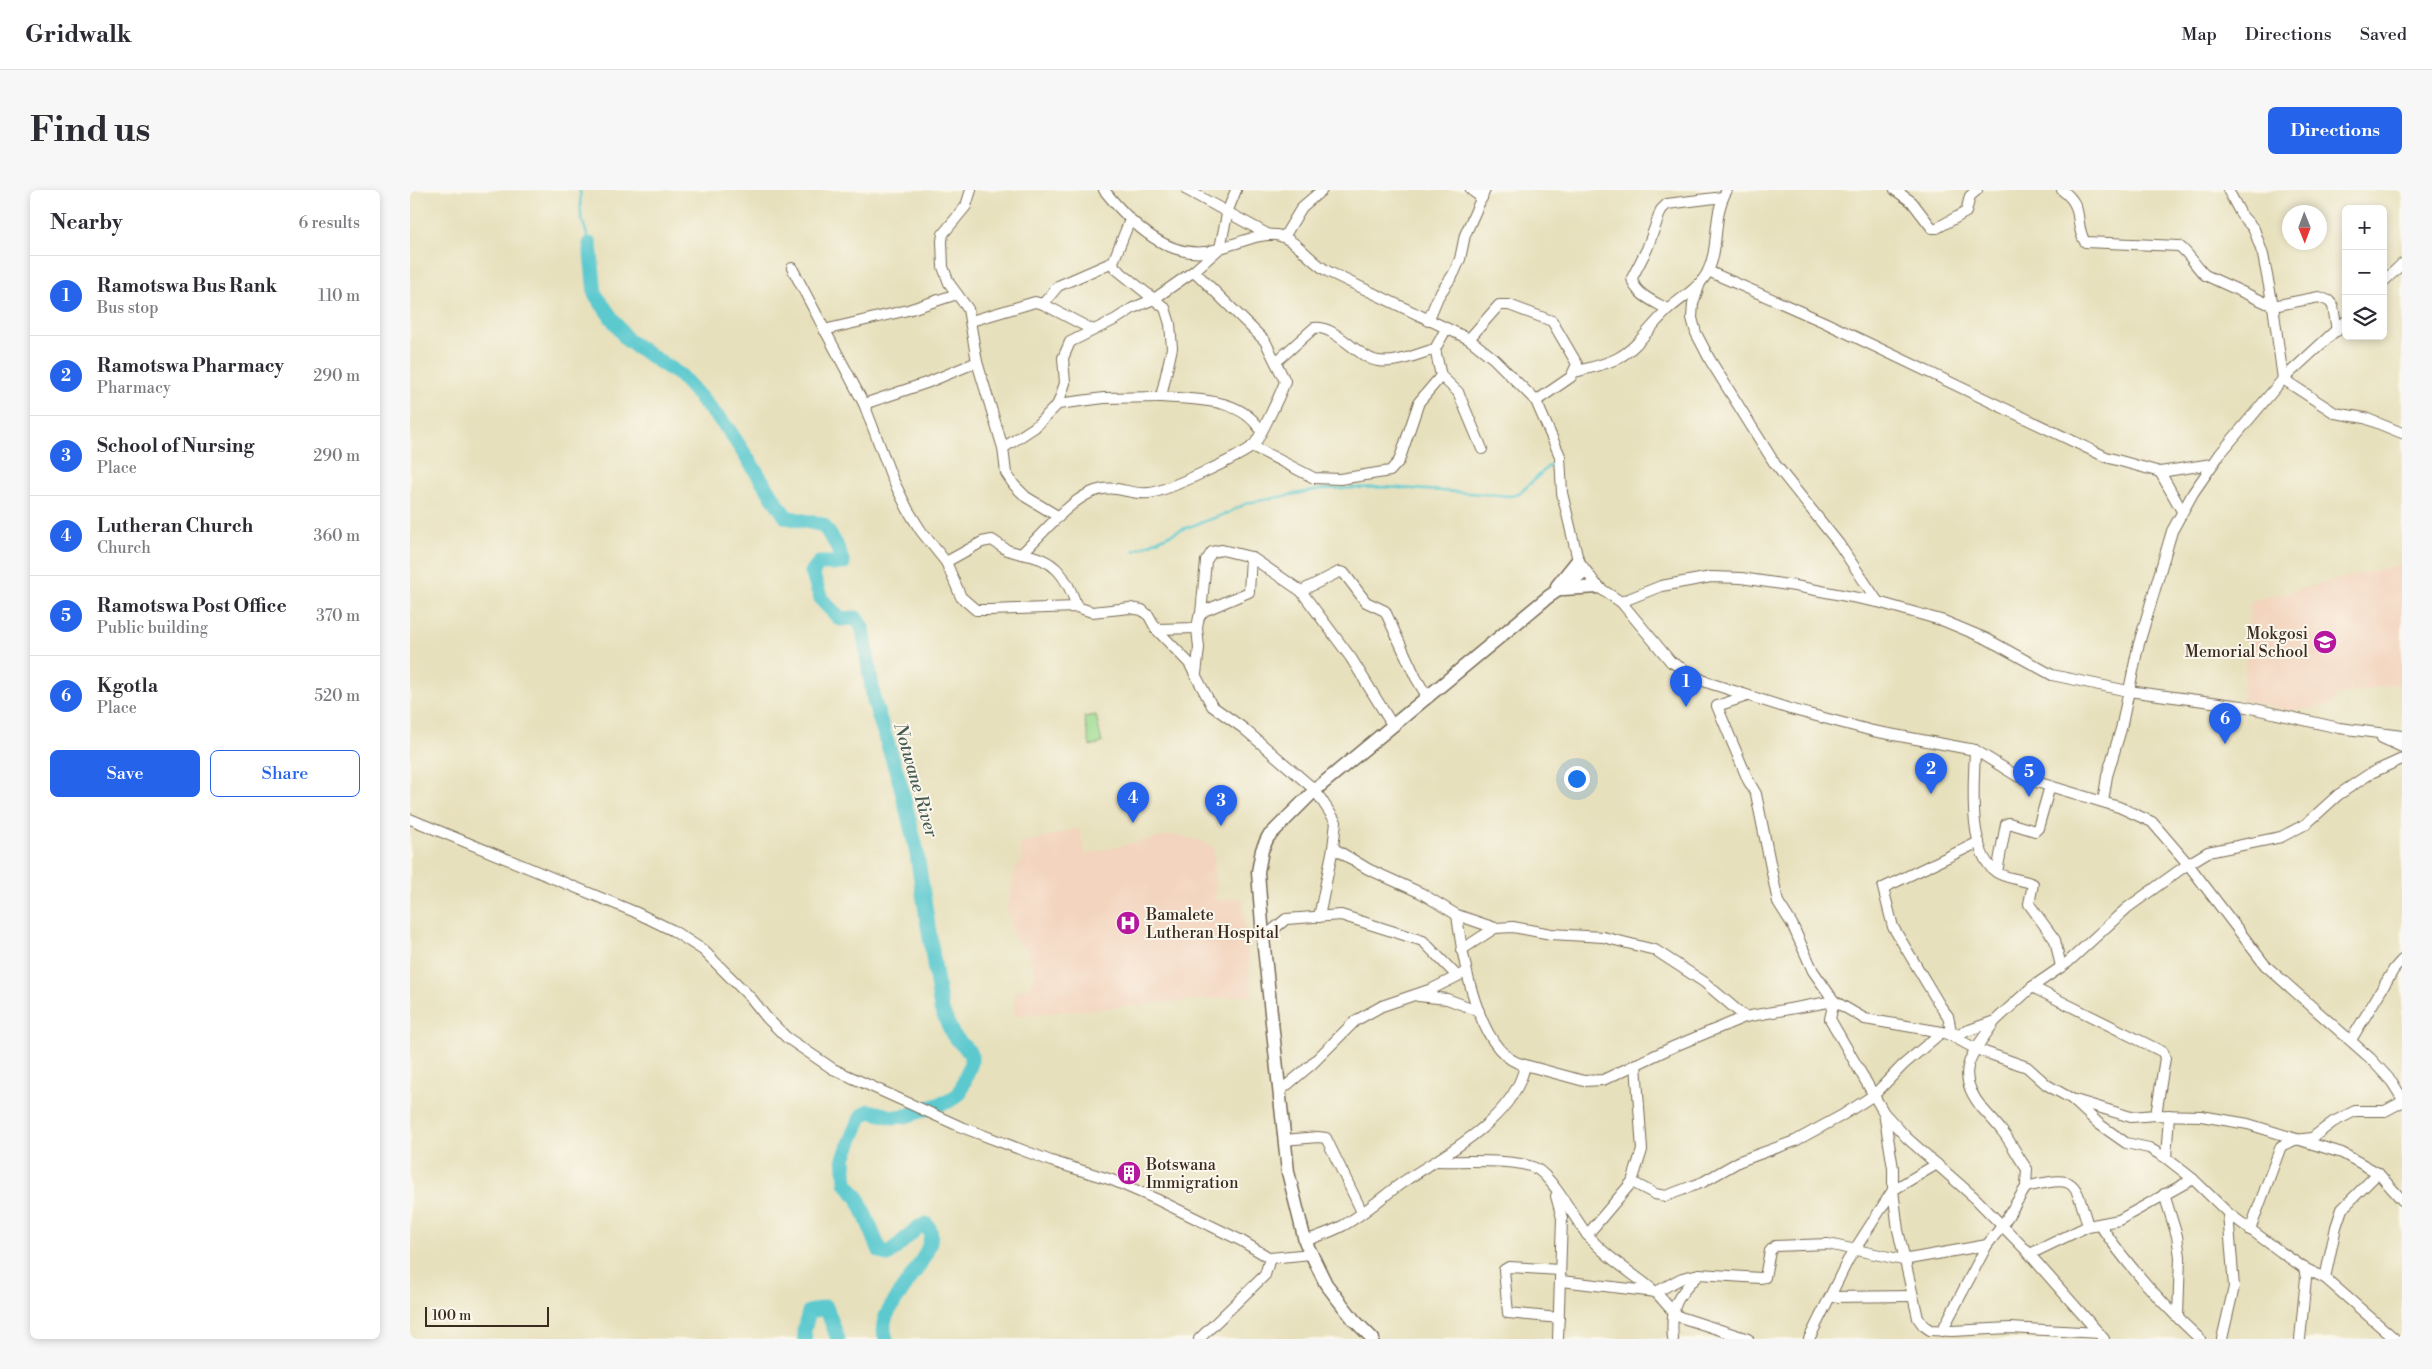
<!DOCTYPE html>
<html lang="en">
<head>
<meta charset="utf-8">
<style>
  :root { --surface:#fff; --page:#f7f7f7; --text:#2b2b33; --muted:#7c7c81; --line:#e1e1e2; --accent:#2563eb }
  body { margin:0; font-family:"Libre Bodoni",serif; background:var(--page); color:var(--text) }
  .controls { position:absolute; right:15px; top:15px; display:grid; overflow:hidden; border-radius:8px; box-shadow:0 2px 8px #0003 }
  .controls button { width:45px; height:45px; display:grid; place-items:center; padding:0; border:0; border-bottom:1px solid var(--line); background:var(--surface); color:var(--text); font:25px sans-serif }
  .compass { position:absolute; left:1872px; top:15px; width:45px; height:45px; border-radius:50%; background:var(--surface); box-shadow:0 2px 8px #0003; rotate:179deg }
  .scale { position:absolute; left:15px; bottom:12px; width:124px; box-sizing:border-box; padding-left:5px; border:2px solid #3b2a1e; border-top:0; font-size:14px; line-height:18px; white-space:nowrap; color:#3b2a1e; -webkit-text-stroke:4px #fbf7ec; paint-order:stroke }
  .you { position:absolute; left:1166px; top:588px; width:18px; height:18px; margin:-12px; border:4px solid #fff; border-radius:50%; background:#1a73e8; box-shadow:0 0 0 8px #1a73e833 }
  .badge { display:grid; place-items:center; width:32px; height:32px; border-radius:50%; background:var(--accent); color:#fff; font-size:16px; font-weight:700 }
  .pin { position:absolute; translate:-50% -41px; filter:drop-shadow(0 1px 2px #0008) }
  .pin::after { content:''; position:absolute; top:26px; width:18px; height:15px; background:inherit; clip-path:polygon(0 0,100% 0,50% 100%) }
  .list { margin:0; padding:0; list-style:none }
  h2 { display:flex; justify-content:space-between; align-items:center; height:65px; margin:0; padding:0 20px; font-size:21px }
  h2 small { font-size:16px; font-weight:400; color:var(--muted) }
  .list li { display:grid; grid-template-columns:32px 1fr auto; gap:15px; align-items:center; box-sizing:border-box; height:80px; padding:0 20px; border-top:1px solid var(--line) }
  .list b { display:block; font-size:19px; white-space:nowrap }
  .list p { margin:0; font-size:16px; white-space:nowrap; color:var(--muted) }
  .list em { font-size:16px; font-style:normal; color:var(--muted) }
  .actions { display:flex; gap:10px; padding:15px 20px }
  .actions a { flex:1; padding:11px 0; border:1px solid var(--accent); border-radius:8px; text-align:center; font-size:18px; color:var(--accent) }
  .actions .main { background:var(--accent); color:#fff }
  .icon { flex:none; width:28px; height:28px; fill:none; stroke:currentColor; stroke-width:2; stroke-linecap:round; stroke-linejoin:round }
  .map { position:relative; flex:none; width:1992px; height:1149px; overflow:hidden; border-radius:8px }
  header { display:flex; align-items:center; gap:30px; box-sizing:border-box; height:70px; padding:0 25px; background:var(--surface); border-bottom:1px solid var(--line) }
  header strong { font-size:24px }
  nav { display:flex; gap:28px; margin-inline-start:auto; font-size:18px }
  .intro { display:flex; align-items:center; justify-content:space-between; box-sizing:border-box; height:120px; padding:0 30px }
  h1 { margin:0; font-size:35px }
  .button { padding:12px 22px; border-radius:8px; background:var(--accent); color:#fff; font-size:18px; font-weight:700 }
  main { display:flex; gap:30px; padding:0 30px }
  aside { flex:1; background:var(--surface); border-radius:8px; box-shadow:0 2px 8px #0003 }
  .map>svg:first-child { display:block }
</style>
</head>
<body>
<header>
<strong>Gridwalk</strong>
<nav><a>Map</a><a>Directions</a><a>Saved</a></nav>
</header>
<div class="intro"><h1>Find us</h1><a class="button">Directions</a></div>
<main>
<aside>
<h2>Nearby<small>6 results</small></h2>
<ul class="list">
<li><span class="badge">1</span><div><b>Ramotswa Bus Rank</b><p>Bus stop</p></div><em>110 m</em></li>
<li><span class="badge">2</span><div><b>Ramotswa Pharmacy</b><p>Pharmacy</p></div><em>290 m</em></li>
<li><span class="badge">3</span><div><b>School of Nursing</b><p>Place</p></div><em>290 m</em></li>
<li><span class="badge">4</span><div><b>Lutheran Church</b><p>Church</p></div><em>360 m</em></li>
<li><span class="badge">5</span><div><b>Ramotswa Post Office</b><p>Public building</p></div><em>370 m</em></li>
<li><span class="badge">6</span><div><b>Kgotla</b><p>Place</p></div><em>520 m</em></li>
</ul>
<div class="actions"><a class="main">Save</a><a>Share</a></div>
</aside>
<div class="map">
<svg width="1992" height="1149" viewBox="0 0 1992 1149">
  <rect width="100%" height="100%" fill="#fbf7ec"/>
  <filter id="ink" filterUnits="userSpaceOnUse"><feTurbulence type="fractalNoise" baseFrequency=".02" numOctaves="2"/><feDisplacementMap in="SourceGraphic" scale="10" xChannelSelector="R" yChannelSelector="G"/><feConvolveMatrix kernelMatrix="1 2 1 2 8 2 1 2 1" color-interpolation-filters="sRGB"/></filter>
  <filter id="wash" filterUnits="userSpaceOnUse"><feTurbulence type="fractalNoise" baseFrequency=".0096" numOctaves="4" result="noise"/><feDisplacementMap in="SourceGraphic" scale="20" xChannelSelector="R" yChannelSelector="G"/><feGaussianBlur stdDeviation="1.12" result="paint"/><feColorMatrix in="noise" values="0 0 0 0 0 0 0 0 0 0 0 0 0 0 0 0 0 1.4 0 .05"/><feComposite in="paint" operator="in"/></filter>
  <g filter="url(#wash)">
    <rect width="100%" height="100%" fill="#e7e0bc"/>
    <g fill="#f3d4be">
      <path d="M1992 374V493L1924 506 1923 515 1880 521 1832 510 1841 411Z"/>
      <path d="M669 638 675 664 761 645 792 651 804 658 805 710 832 708 842 805 604 826 605 802 619 798 625 786 623 777 615 759 604 747 597 719 607 674 613 673 610 654Z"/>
    </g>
    <path fill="#9edc91" stroke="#6c8358" d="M686 525 692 553 680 556 674 527Z"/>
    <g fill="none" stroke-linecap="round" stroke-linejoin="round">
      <g stroke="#5bc9cf" stroke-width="2.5">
        <path d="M170 0 171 26 180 54"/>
        <path d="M724 361 773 339 818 323 837 313 913 299 976 297 1101 306 1109 304 1142 273"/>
      </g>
      <g stroke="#5bc9cf" stroke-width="15">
        <path d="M180 54 185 104 217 150 271 186 318 239 376 327 413 335 426 354 433 373H409L402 382 411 409 430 429 446 428 453 439 464 511 490 593 506 658 531 819 543 845 561 864V873L550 903 539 911 496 926 483 927 459 921 451 927 434 968 436 993 448 1008 470 1061 478 1065 507 1038 516 1034C537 1053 481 1108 475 1129 473 1135 474 1143 476 1149"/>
        <path d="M395 1149 394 1140 399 1122 416 1117 428 1149"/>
      </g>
    </g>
  </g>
  <g filter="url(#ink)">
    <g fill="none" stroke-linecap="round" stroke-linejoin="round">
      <g stroke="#776a55" stroke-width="12">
        <g id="minor">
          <path d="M561 0 556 16 533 44 532 51 533 77 539 93 558 119 567 172 593 258 596 283 604 295 616 307 649 327"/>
          <path d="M694 0C717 29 754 67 795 62 802 61 810 58 817 56 832 52 850 43 866 45 886 48 901 73 919 82L1059 149 1083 168 1126 211 1150 266 1152 303 1168 370 1188 397 1211 412 1261 472 1296 492 1380 519 1463 541 1565 560 1607 586 1709 617 1742 632 1778 674 1855 775 1960 868 1982 892 1992 908"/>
          <path d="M777 0 859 45"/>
          <path d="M1061 0 1072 8"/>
          <path d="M1485 0 1502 12 1522 38H1527L1556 22 1560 6 1567 0"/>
          <path d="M1652 0C1676 18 1663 32 1675 52L1769 56C1780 64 1785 76 1795 85L1863 116 1909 107 1919 111 1923 116 1927 141"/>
          <path d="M1818 0 1832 26 1844 39 1853 65 1863 116 1873 189 1925 223 1955 228 1992 243"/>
          <path d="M720 30 703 72 705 78 755 118 760 134 762 158 751 207C786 210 831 207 851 241"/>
          <path d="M874 47 892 17 912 0"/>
          <path d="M382 78 454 214 482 288 498 320 511 341 536 372 551 407 566 420H580L667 417 682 422 720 418 732 420 739 426 746 439 787 438 789 427 794 421 839 402 841 367"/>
          <path d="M1298 81 1414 132 1696 267 1750 282 1802 274"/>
          <path d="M1973 92 1992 74"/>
          <path d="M1290 93 1283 113 1282 128 1286 143 1300 170 1365 274 1429 354 1468 412"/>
          <path d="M633 114 648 96 703 72"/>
          <path d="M1257 119C1245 112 1224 104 1222 88L1237 59 1251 20 1257 14 1313 7"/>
          <path d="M561 131 625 112 633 114 683 140"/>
          <path d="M1018 131 1028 107 1044 83 1050 69 1055 45 1075 0"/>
          <path d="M414 140 498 120 547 104"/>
          <path d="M1059 149 1089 115H1099L1142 131 1167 174 1161 187 1126 211"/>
          <path d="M866 172 904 138C924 134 948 168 968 171 987 174 1007 164 1025 159L1036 139"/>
          <path d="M1164 182C1179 178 1195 175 1208 168 1229 157 1242 133 1260 118 1272 107 1291 97 1298 81 1310 56 1302 25 1317 0"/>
          <path d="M1031 186 1048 202 1072 259"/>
          <path d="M454 214 519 192 567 172"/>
          <path d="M648 214 655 193 653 168 660 152 706 129 723 118 744 109 784 81 810 58 818 20 826 0"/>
          <path d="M842 256 904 288 930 289 980 281 989 271 1009 212 1031 186 1025 159"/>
          <path d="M593 258 625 237 648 214 694 208 751 207"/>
          <path d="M1750 282 1772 321"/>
          <path d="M611 364C645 368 657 387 667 417"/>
          <path d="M536 372 572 352 582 350 597 360 611 364C630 347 657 313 680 303 705 292 716 305 739 303 755 302 831 266 843 256 849 250 873 199 875 191L855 151 784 81"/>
          <path d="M891 401 929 382 934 383 956 412 975 421 1006 488 1018 508"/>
          <path d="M1211 412 1251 396 1301 387 1331 388 1385 396 1468 412 1534 431 1577 449 1642 485 1718 501 1832 516 1929 538 1992 546"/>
          <path d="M791 423 796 371 802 362 812 360 841 367 891 401 941 468 983 536"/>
          <path d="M746 439 779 473 802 516 833 538 905 600 926 632 923 658 909 727"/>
          <path d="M786 484 789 458 787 438"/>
          <path d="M1337 506 1307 516 1338 590 1346 604 1368 712 1382 734 1403 781 1424 811 1420 829 1474 923 1497 948 1565 1008 1614 1058 1694 1149"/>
          <path d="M1972 548 1992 557"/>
          <path d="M1565 560C1564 591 1557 661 1586 682 1596 689 1612 689 1623 694L1619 714 1645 750 1651 777"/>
          <path d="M1693 612 1697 586 1711 539 1728 457 1762 341 1783 303 1810 264 1873 189 1936 131"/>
          <path d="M0 629 225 722 262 740 293 760 341 808 357 828 376 847 423 879 549 936 641 971 702 990 746 1009 830 1050 860 1068 901 1064"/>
          <path d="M1569 652 1473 698 1483 737 1531 817 1538 826 1542 846 1566 859 1617 877 1637 895 1662 909 1689 934 1716 953 1739 958 1756 968 1783 989 1818 1023 1871 1062 1894 1078 1915 1088 1985 1149"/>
          <path d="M923 658 958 679 1011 703 1047 725 1085 738 1103 737 1141 744 1193 747 1245 760 1294 792 1335 827"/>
          <path d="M1587 682 1596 634 1599 633 1625 641 1628 638 1640 596"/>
          <path d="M1047 725C1052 765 1068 867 1115 875"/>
          <path d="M853 748 876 729 931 725 1013 751 1047 786"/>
          <path d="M1051 760 1085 738"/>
          <path d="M1622 797 1753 862 1755 868 1746 925"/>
          <path d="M1008 806 1037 809 1069 821"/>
          <path d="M1941 850 1984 779 1992 770"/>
          <path d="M870 901 901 875 945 831 972 816 1022 799 1056 782"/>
          <path d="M1665 910 1721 927 1746 925 1791 926 1838 934 1932 963 1968 983 1992 1010"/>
          <path d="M1474 923 1483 978V1000L1488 1040 1508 1128 1513 1135 1520 1140 1542 1141 1600 1138 1689 1143"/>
          <path d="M874 950 908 947 916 948 952 1022"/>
          <path d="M1756 968 1759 925"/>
          <path d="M1028 971C1051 972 1108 968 1127 979 1143 989 1164 1027 1176 1043 1194 1066 1221 1082 1243 1100 1253 1108 1257 1118 1270 1127L1338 1149"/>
          <path d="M1222 992 1245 1004 1256 1006 1293 992 1330 971 1385 951 1431 926 1464 905 1493 875 1532 842"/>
          <path d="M1616 997C1667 985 1664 989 1678 1036"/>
          <path d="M1754 1004 1767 1046 1770 1067 1768 1127"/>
          <path d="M1146 1006 1152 1028 1148 1149"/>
          <path d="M1690 1035C1718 1076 1753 1115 1790 1149"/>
          <path d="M1840 1040 1871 956 1885 950 1902 948 1923 932 1945 921H1975L1992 912"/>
          <path d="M1177 1045 1222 992 1232 960 1226 874"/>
          <path d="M895 1051C908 1046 922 1042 934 1035 956 1023 975 1004 996 990 1037 963 1105 928 1115 875L1174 891 1193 890 1265 856 1335 827 1424 811 1455 829 1532 842 1542 846 1585 831 1622 797 1657 773 1717 718 1778 674 1798 662 1871 647 1896 634 1928 605 1961 583 1992 569"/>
          <path d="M1620 1064 1678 1036 1709 1030 1783 989"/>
          <path d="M1915 1088 1926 1037 1932 1019 1968 983"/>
          <path d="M1151 1091 1246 1102 1272 1088 1289 1084 1350 1088 1355 1087 1360 1061 1365 1056 1418 1054 1493 1070 1577 1055"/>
          <path d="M1421 1107 1502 1106"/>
          <path d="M1149 1128 1098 1123 1094 1080 1099 1077 1150 1080"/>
          <path d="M1532 1141 1577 1055 1592 1036 1616 997 1617 979C1607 966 1602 953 1592 941 1586 933 1579 926 1572 918 1542 881 1563 864 1585 831"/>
          <path d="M789 1149 855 1085 860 1068"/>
          <path d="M1263 1149C1260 1117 1266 1107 1289 1084"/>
          <path d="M1399 1149 1438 1070 1483 1000 1527 974"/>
          <path d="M1812 1149 1824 1097 1818 1023"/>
          <path d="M1890 1149 1896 1088 1894 1078"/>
        </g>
      </g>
      <g stroke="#776a55" stroke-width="15">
        <g id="major">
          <path d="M1147 396 1168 370"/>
          <path d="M1153 399 1188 397"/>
          <path d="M963 1149 944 1130 916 1094 895 1051 878 982 853 748 848 682 852 660 858 647 905 600 1138 407 1175 382"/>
        </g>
      </g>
      <use href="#minor" stroke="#fff" stroke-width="10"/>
      <use href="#major" stroke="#fff" stroke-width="12"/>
    </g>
  </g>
  <defs>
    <g id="school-disc" transform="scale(1.25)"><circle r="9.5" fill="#b5179e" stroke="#fbf7ec"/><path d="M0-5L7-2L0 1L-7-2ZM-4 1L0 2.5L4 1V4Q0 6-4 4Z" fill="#fff"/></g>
    <g id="hospital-disc" transform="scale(1.25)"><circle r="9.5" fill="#b5179e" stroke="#fbf7ec"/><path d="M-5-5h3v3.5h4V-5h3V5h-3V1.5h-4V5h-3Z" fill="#fff"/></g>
    <g id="building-disc" transform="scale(1.25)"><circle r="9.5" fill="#b5179e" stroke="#fbf7ec"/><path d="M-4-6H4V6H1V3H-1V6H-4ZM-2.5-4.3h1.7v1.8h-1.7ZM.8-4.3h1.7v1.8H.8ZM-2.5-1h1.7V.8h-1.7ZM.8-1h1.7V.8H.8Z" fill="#fff"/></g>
  </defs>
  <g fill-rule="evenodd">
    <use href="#school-disc" x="1915" y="452"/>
    <use href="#hospital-disc" x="718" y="733"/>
    <use href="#building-disc" x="719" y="983"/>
  </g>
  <g text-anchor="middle" stroke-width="4" stroke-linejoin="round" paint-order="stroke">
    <g font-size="16" fill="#3b2a1e" stroke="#fbf7ec" text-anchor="start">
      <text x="1898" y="449" text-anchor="end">Mokgosi<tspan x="1898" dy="18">Memorial School</tspan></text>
      <text x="736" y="730">Bamalete<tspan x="736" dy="18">Lutheran Hospital</tspan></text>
      <text x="736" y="980">Botswana<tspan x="736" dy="18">Immigration</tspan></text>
    </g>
    <g font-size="18" font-style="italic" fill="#455a53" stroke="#fbf7ec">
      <text transform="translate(506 590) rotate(74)" y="6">Notwane River</text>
    </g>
  </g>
</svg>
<div class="controls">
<button>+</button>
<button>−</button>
<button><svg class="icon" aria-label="layers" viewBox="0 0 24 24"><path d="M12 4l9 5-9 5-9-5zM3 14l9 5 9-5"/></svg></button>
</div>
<svg class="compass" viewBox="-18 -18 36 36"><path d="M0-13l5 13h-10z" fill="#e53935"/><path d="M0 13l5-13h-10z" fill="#7c7c81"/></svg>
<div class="scale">100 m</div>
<div class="you"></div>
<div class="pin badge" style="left:1276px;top:517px">1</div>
<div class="pin badge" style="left:1521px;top:604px">2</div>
<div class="pin badge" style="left:811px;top:636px">3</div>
<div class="pin badge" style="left:723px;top:633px">4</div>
<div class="pin badge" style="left:1619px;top:607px">5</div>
<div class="pin badge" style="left:1815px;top:554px">6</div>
</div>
</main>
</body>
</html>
